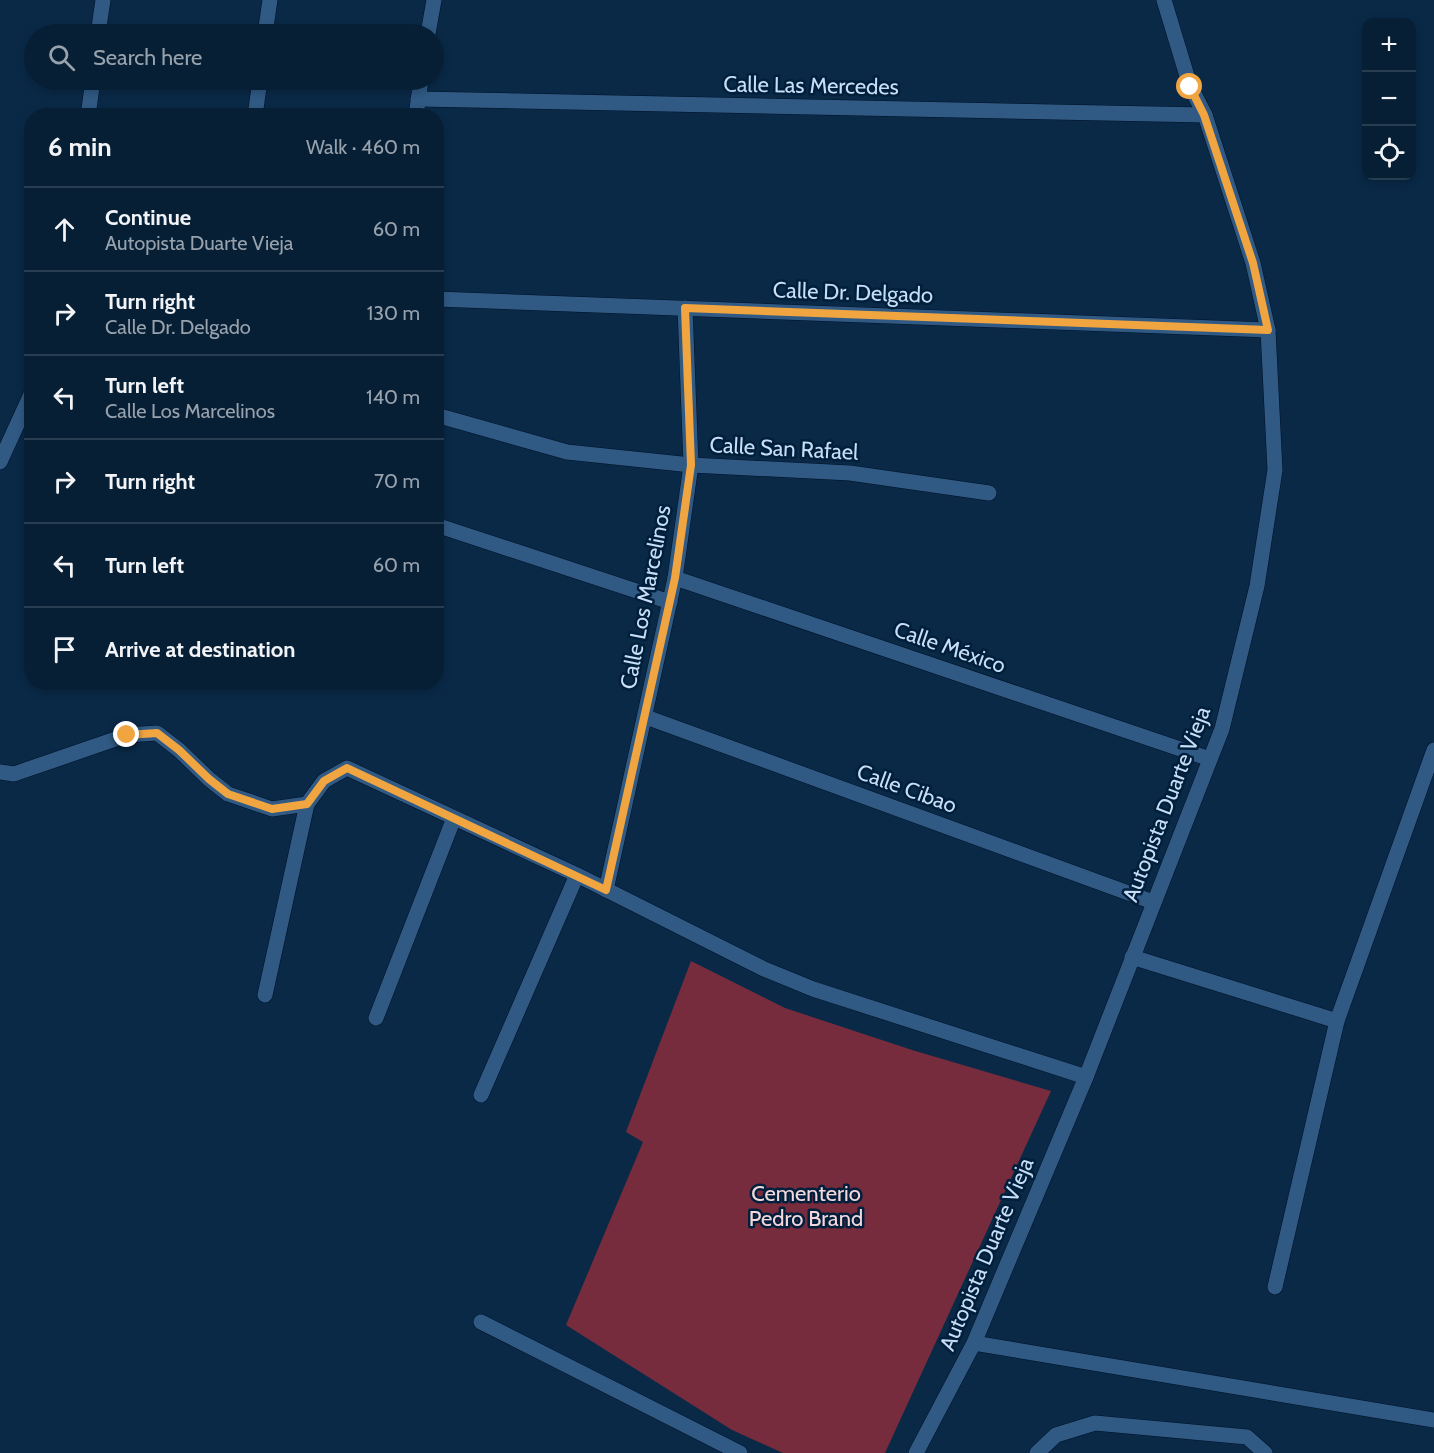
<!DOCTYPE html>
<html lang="en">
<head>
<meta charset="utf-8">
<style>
  :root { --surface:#071f35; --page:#10273d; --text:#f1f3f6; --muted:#98a2ad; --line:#283d50 }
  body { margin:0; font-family:Cabin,sans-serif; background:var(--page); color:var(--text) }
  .controls { position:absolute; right:18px; top:18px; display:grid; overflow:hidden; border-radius:12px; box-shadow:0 3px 9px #0003 }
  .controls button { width:54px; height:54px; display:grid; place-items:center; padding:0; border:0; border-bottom:2px solid var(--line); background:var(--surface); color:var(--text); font:30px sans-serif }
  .stop { position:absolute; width:18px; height:18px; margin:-14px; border:4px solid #f1a540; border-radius:50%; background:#fff }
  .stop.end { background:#f1a540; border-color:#fff; box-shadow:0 2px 6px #0008 }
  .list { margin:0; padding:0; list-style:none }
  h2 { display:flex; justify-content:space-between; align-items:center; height:78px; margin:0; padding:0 24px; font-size:26px }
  h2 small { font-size:20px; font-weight:400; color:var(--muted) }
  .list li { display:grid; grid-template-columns:39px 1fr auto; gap:18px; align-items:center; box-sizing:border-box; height:84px; padding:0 24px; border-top:2px solid var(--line) }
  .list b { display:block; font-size:22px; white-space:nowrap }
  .list p { margin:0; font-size:20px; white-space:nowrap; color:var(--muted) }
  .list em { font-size:20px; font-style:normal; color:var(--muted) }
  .icon { flex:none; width:33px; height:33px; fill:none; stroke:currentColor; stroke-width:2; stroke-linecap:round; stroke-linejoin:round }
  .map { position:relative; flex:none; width:1434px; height:1453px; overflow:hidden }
  .search { position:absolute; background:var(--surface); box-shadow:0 3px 9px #0003; left:24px; top:24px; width:420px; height:66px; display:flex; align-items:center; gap:15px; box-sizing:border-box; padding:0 21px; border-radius:33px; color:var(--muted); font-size:22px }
  .panel { position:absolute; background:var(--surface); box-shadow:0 3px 9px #0003; left:24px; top:108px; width:420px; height:582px; border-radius:24px }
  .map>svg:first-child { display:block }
</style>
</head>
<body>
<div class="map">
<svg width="1434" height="1453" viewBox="0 0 1434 1453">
  <rect width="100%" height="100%" fill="#092947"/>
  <path fill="#762c3c" d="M691 961 785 1008 912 1050 1051 1091 885 1453H783L732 1430 566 1325 643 1142 626 1132Z"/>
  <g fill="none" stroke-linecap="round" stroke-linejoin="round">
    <g stroke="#001126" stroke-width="16">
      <g id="service">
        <path d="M1132 957 1337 1021 1275 1287"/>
        <path d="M1337 1021 1434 750"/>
        <path d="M481 1322 740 1453"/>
        <path d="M1037 1453 1056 1435 1095 1423 1247 1437 1265 1453"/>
      </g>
    </g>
    <g stroke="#001126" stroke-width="16">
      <g id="minor">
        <path d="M98 34 103 0"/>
        <path d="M265 34 270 0"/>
        <path d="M428 34 434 0"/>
        <path d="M418 99 1205 115"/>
        <path d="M88 116 93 80"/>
        <path d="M255 116 260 80"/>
        <path d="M416 116 421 80"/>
        <path d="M436 299 1268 330"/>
        <path d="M436 415 567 452 691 465 850 473 989 493"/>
        <path d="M0 462 32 392"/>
        <path d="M436 525 670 602"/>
        <path d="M675 578 1210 759"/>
        <path d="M646 717 1153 902"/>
        <path d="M0 772 14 774 127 735 157 733 179 750 209 779 228 794 272 809 307 804"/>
        <path d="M606 890 675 578 691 465 685 308"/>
        <path d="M265 995 307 804 324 781 347 768 577 875 764 969 813 989 1086 1077"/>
        <path d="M376 1018 454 818"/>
        <path d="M481 1095 577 875"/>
        <path d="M974 1343 1434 1420"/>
        <path d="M916 1453 974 1343 1086 1077 1222 729 1257 586 1275 470 1268 330 1253 263 1205 115 1190 86 1164 0"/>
      </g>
    </g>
    <use href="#service" stroke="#305a84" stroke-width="15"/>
    <use href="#minor" stroke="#305a84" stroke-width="15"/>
  </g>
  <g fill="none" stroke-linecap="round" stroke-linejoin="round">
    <path stroke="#f1a540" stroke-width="8" d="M127 735 157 733 179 750 209 779 228 794 272 809 307 804 324 781 347 768 606 890 675 578 691 465 685 308 1268 330 1253 263 1204 115 1190 87"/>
  </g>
  <g text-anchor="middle" stroke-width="5" stroke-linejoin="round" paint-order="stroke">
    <g font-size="22" fill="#c7def6" stroke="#001f3c">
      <text transform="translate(811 85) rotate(1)" y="8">Calle Las Mercedes</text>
      <text transform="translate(853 292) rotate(2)" y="8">Calle Dr. Delgado</text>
      <text transform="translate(784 448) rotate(3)" y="8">Calle San Rafael</text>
      <text transform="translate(645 597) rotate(-79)" y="8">Calle Los Marcelinos</text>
      <text transform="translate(950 647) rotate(19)" y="8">Calle México</text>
      <text transform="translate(907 788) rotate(20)" y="8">Calle Cibao</text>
      <text transform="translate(1166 804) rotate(-69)" y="8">Autopista Duarte Vieja</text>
      <text transform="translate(986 1254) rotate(-67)" y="8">Autopista Duarte Vieja</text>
    </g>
    <g font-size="22" fill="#f4d7da" stroke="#001f3c">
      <text x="806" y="1201">Cementerio<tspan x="806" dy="25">Pedro Brand</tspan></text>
    </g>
  </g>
</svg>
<div class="controls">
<button>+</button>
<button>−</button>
<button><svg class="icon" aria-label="locate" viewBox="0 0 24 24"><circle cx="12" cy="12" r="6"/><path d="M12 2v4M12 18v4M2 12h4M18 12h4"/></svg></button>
</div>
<div class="stop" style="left:1190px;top:87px"></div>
<div class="stop end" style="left:127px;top:735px"></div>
<div class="search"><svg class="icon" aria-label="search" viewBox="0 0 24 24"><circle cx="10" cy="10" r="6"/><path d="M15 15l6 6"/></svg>Search here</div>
<section class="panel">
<h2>6 min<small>Walk · 460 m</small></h2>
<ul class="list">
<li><svg class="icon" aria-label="ahead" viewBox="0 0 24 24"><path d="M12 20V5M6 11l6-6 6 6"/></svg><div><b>Continue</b><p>Autopista Duarte Vieja</p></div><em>60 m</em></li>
<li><svg class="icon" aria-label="right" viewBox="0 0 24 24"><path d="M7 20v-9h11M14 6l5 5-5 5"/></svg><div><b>Turn right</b><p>Calle Dr. Delgado</p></div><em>130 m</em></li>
<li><svg class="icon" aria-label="left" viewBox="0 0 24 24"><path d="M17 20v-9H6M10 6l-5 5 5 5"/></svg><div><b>Turn left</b><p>Calle Los Marcelinos</p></div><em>140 m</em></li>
<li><svg class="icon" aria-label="right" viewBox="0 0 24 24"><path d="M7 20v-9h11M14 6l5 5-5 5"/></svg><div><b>Turn right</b></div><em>70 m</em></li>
<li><svg class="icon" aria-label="left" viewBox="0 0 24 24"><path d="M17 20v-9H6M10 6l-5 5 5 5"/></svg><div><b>Turn left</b></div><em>60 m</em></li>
<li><svg class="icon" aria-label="arrive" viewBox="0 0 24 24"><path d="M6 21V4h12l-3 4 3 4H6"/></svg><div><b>Arrive at destination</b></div></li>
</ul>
</section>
</div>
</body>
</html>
